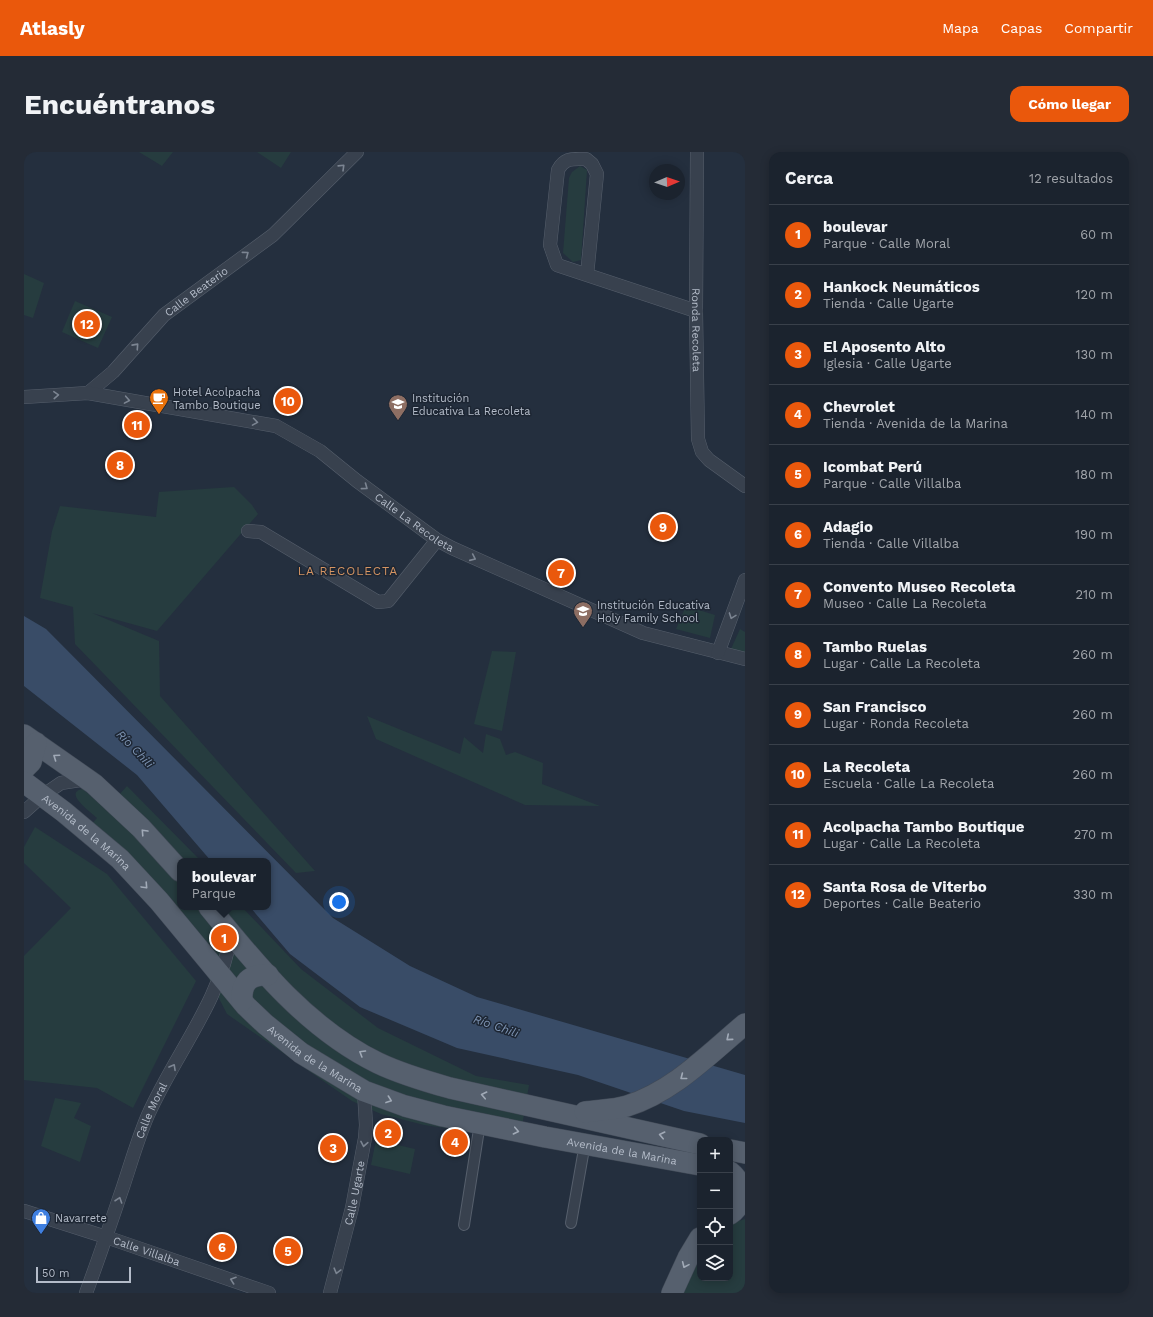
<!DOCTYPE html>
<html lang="es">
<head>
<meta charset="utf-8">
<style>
  :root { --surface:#1b232e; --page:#242b36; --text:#f1f3f6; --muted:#a0a4aa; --line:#39404a; --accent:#ea580c }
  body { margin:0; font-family:"Work Sans",sans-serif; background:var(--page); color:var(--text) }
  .controls { position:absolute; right:12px; bottom:12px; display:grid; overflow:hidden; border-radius:8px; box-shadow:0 2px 10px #0003 }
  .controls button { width:36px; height:36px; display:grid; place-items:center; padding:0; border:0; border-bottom:1px solid var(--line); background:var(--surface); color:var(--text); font:20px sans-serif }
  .compass { position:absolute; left:625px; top:12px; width:36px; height:36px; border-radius:50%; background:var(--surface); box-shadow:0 2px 10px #0003; rotate:88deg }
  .scale { position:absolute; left:12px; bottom:10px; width:95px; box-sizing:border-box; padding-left:4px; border:2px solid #b4bcc9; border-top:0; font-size:11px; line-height:14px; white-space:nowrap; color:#b4bcc9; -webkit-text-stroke:3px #1d2633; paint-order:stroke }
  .you { position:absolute; left:315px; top:750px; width:14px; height:14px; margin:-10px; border:3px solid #fff; border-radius:50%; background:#1a73e8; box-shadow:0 0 0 6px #1a73e833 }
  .badge { display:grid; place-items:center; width:26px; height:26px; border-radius:50%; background:var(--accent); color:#fff; font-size:13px; font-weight:700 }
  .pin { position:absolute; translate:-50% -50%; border:2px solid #fff; box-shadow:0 1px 4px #0006 }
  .popup { position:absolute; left:153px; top:706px; width:94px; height:52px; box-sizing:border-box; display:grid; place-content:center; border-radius:8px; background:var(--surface); filter:drop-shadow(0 1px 3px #0005); font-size:13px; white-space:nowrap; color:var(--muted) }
  .popup b { font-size:15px; color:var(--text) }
  .popup::after { content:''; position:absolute; left:50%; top:100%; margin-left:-8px; border:8px solid transparent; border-top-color:var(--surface) }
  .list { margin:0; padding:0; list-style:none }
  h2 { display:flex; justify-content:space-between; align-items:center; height:52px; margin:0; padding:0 16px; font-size:17px }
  h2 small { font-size:13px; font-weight:400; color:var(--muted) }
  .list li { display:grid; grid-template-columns:26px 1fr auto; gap:12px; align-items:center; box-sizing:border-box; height:60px; padding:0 16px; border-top:1px solid var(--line) }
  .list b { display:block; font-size:15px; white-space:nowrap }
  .list p { margin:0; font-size:13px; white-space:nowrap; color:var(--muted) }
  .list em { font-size:13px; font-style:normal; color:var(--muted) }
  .icon { flex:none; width:22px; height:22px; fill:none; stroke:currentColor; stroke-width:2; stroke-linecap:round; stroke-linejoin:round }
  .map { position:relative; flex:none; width:721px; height:1141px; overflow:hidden; border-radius:12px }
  header { display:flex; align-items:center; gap:24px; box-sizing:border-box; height:56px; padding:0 20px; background:var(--accent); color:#fff }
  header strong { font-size:19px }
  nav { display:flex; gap:22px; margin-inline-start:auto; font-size:14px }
  .intro { display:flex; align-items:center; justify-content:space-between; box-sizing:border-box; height:96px; padding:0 24px }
  h1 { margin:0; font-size:28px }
  .button { padding:10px 18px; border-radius:12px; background:var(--accent); color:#fff; font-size:14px; font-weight:700 }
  main { display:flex; gap:24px; padding:0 24px }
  aside { flex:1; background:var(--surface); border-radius:12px; box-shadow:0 2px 10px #0003 }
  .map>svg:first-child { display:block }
</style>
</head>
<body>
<header>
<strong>Atlasly</strong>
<nav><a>Mapa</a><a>Capas</a><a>Compartir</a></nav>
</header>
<div class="intro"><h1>Encuéntranos</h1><a class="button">Cómo llegar</a></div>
<main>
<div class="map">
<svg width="721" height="1141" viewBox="0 0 721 1141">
  <rect width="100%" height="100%" fill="#242f3e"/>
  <g fill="#263c3f">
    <path d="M115 0H149L138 14Z"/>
    <path d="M233 0H267L257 16Z"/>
    <path d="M556 14 563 18 557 108 549 110 539 101 545 26 548 20Z"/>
    <path d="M0 122 20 131 9 166 0 163Z"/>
    <path d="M51 149 88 165 74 196 38 180Z"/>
    <path d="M210 335 228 353 234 362 133 479 68 461 135 489 136 544 291 719 272 721 51 492 49 455 16 446 28 379 36 354 132 365 135 340Z"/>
    <path d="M662 454 691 463 686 486 652 477Z"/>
    <path d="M716 477 721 480V501L707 497Z"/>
    <path d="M468 499 492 500 478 579 450 572Z"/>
    <path d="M343 564 436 602 440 585 459 601 462 582 476 587 482 603 491 600 519 611 518 632 576 654 501 653 352 587Z"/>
    <path d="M103 634 177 709H156V755H218L277 817 354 876 452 924 505 933 496 986 400 973 357 962 328 949 203 862 184 825 130 755 92 711 57 684 73 666C68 661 38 640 59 637L82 657Z"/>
    <path d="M11 675 83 722 172 829 109 956 73 936 0 928V804L47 756 0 711V695Z"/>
    <path d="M31 946 57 951 50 966 67 974 56 1010 17 994Z"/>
    <path d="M352 988 391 997 386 1022 347 1013Z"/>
    <path d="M721 1067V1141H658L676 1099V1126H706V1072Z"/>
  </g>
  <path fill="#394c67" d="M0 464 22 477 309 766 386 814 453 845 721 923V971L660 959 554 923 433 896 336 855 266 802 226 755H244V709H187L113 623 0 534Z"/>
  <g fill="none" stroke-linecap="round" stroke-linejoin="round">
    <g stroke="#565f6c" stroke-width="12">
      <g id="pedestrian">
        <path d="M547 1071 560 997 553 995"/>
        <path d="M440 1073 456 971"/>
      </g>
    </g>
    <g stroke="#565f6c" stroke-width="14">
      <g id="minor">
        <path id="s1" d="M673 0 672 159 674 287 678 300 685 308 721 334"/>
        <path d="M563 123 573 22 568 12 562 7C549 7 541 5 534 18L526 93 533 113 672 159"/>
        <path id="s2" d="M64 241 89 220 140 163 249 83 333 0"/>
        <path id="s3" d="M0 245 64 241 252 274 296 299 333 329 413 388 428 396 619 481 721 507"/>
        <path d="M224 379 237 380 354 450 364 449 413 388"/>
        <path d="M694 501 721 428"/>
        <path d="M0 660 18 644 37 631 63 627"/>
        <path id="s4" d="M0 1059 82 1085 245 1141"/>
        <path id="s5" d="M62 1141C75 1106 87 1070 99 1035 107 1011 114 986 124 963 151 902 197 849 207 782"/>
        <path id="s6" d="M306 1141 328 1056 341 986 342 973 340 939"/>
      </g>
    </g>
    <g stroke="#414a57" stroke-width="22">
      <g id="primary">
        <path d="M0 583 70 632 117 676 156 719"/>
        <path d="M0 617 7 610 12 591"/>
        <path id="s7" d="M0 630 40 660 96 707 135 749 222 854 241 872 277 901 340 939 381 954 419 964 521 985 676 1013"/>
        <path d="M185 755C233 814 284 877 354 911 377 922 401 929 426 936L676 992"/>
        <path d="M218 849C217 831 225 822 244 823"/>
        <path d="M561 960C574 958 590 958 603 954 650 939 684 903 721 872"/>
        <path d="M706 998 721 1001"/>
        <path d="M706 1020C720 1031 721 1053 706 1062"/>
        <path d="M648 1141 664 1106 676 1086"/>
      </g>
    </g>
    <use href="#pedestrian" stroke="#38414e" stroke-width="10"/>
    <use href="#minor" stroke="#38414e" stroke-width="13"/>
    <use href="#primary" stroke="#56606e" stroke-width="21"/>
  </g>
  <defs><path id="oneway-chevron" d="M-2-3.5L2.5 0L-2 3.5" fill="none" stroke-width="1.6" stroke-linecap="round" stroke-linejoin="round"/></defs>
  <g stroke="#7c8592">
    <use href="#oneway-chevron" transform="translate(318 15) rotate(-44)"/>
    <use href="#oneway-chevron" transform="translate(222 102) rotate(-37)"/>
    <use href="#oneway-chevron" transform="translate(112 194) rotate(-48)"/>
    <use href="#oneway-chevron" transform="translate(32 243) rotate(-3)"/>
    <use href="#oneway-chevron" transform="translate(103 248) rotate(10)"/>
    <use href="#oneway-chevron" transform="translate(231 270) rotate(9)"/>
    <use href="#oneway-chevron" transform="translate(341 335) rotate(36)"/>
    <use href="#oneway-chevron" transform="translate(449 406) rotate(24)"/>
    <use href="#oneway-chevron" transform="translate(708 464) rotate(110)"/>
    <use href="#oneway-chevron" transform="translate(149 915) rotate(-61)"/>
    <use href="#oneway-chevron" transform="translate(340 992) rotate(100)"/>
    <use href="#oneway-chevron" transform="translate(95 1048) rotate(-71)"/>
    <use href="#oneway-chevron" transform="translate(313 1119) rotate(105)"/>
    <use href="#oneway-chevron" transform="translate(209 1128) rotate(-161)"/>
  </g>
  <g stroke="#a1aab7">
    <use href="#oneway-chevron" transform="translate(32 605) rotate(-145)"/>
    <use href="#oneway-chevron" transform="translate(120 680) rotate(-133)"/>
    <use href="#oneway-chevron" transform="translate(121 734) rotate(47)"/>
    <use href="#oneway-chevron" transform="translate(705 886) rotate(140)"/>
    <use href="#oneway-chevron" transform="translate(338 901) rotate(-149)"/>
    <use href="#oneway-chevron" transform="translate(659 925) rotate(142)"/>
    <use href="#oneway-chevron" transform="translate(460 943) rotate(-168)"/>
    <use href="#oneway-chevron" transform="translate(365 948) rotate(20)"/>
    <use href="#oneway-chevron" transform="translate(492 979) rotate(12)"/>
    <use href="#oneway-chevron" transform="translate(638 983) rotate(-167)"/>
    <use href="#oneway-chevron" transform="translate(661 1113) rotate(114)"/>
  </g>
  <defs>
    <g id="cafe-pin" transform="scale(1)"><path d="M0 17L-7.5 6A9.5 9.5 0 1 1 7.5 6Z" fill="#e8710a" stroke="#1d2633"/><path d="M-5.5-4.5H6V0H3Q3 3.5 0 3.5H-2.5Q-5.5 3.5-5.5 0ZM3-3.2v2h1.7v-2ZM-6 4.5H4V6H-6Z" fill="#fff"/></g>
    <g id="school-pin" transform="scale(1)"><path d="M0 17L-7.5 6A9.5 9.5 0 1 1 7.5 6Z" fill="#8d6e63" stroke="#1d2633"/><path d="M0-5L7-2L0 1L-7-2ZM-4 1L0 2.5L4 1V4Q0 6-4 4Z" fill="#fff"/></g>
    <g id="shop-pin" transform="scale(1)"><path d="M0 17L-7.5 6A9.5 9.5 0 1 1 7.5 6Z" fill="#3f7fe0" stroke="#1d2633"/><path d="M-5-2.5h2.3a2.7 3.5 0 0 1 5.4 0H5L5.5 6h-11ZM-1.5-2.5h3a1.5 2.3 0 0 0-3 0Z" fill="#fff"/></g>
  </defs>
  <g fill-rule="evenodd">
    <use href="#cafe-pin" x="135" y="246"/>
    <use href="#school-pin" x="374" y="252"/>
    <use href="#school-pin" x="559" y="459"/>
    <use href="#shop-pin" x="17" y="1066"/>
  </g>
  <g text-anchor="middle" stroke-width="3" stroke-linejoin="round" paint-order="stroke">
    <g font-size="11" fill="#b4bcc9" stroke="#1d2633">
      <text dy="4" stroke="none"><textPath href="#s2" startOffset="149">Calle Beaterio</textPath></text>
      <text dy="4" stroke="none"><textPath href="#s1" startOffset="178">Ronda Recoleta</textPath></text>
      <text dy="4" stroke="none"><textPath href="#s3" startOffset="424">Calle La Recoleta</textPath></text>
      <text dy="4" stroke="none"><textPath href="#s7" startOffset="80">Avenida de la Marina</textPath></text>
      <text dy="4" stroke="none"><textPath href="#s7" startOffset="404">Avenida de la Marina</textPath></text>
      <text dy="4" stroke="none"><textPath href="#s5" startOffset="194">Calle Moral</textPath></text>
      <text dy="4" stroke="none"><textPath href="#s7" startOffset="728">Avenida de la Marina</textPath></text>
      <text dy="4" stroke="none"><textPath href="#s6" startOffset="103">Calle Ugarte</textPath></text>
      <text dy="4" stroke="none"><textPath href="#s4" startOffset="129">Calle Villalba</textPath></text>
    </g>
    <g font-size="11" fill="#b4bcc9" stroke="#1d2633" text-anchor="start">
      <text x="149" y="244">Hotel Acolpacha<tspan x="149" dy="13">Tambo Boutique</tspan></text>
      <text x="388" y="250">Institución<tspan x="388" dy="13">Educativa La Recoleta</tspan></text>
      <text x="573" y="457">Institución Educativa<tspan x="573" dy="13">Holy Family School</tspan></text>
      <text x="31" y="1070">Navarrete</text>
    </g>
    <g font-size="12" letter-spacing="1" fill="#d59563" stroke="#1d2633">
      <text x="324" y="423">LA RECOLECTA</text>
    </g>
    <g font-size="12" font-style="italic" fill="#7c92b1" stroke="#1d2633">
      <text transform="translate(111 597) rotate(46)" y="4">Río Chili</text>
      <text transform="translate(472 874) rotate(19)" y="4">Río Chili</text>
    </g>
  </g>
</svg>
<div class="controls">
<button>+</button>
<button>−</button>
<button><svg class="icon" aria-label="locate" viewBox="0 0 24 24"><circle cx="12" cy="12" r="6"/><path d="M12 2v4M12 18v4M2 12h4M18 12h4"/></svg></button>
<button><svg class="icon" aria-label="layers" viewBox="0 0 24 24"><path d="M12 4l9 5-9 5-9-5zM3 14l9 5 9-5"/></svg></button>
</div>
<svg class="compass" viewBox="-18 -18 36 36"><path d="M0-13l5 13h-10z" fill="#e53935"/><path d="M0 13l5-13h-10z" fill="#a0a4aa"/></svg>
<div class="scale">50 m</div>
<div class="you"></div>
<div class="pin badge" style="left:200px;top:786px">1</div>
<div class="popup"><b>boulevar</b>Parque</div>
<div class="pin badge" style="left:364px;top:981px">2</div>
<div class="pin badge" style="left:309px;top:996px">3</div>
<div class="pin badge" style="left:431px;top:990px">4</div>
<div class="pin badge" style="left:264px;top:1099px">5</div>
<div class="pin badge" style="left:198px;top:1095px">6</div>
<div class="pin badge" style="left:537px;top:421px">7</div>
<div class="pin badge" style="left:96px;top:313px">8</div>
<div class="pin badge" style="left:639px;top:375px">9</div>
<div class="pin badge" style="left:264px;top:249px">10</div>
<div class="pin badge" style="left:113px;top:273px">11</div>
<div class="pin badge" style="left:63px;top:172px">12</div>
</div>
<aside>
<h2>Cerca<small>12 resultados</small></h2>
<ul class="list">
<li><span class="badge">1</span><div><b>boulevar</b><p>Parque · Calle Moral</p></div><em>60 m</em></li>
<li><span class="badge">2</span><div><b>Hankock Neumáticos</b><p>Tienda · Calle Ugarte</p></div><em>120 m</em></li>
<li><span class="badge">3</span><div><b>El Aposento Alto</b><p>Iglesia · Calle Ugarte</p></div><em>130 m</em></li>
<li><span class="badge">4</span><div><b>Chevrolet</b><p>Tienda · Avenida de la Marina</p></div><em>140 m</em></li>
<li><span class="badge">5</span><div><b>Icombat Perú</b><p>Parque · Calle Villalba</p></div><em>180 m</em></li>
<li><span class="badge">6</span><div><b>Adagio</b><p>Tienda · Calle Villalba</p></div><em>190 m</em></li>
<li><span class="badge">7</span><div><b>Convento Museo Recoleta</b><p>Museo · Calle La Recoleta</p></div><em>210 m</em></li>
<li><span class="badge">8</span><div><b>Tambo Ruelas</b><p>Lugar · Calle La Recoleta</p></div><em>260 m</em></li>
<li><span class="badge">9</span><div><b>San Francisco</b><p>Lugar · Ronda Recoleta</p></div><em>260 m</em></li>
<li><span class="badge">10</span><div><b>La Recoleta</b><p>Escuela · Calle La Recoleta</p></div><em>260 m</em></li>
<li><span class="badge">11</span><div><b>Acolpacha Tambo Boutique</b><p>Lugar · Calle La Recoleta</p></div><em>270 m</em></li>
<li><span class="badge">12</span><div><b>Santa Rosa de Viterbo</b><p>Deportes · Calle Beaterio</p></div><em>330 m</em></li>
</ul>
</aside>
</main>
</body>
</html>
